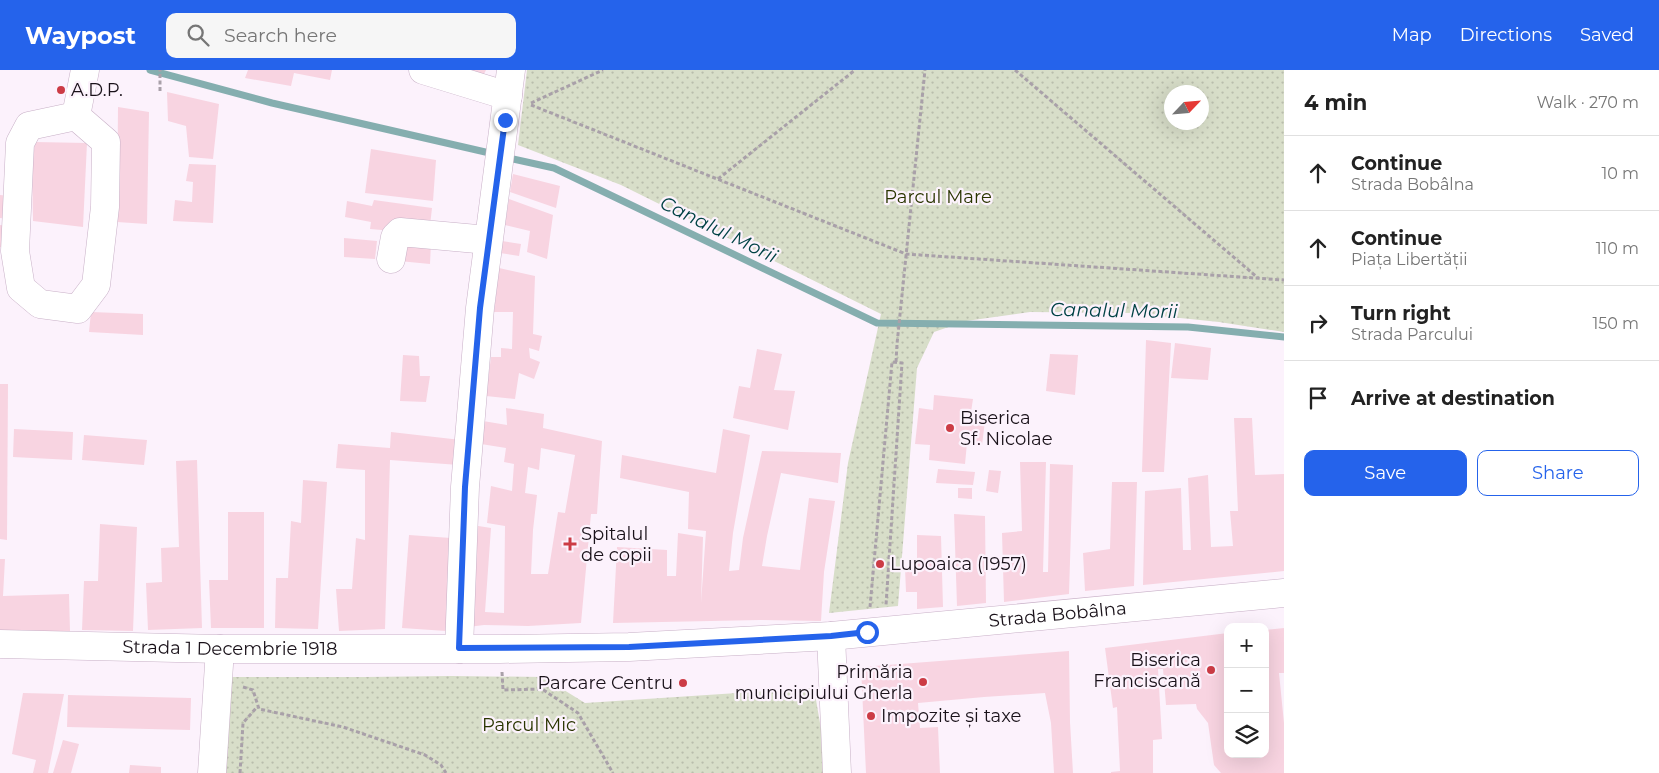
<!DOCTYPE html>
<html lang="en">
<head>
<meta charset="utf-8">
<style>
  :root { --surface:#fff; --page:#f6f6f6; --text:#222; --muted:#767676; --line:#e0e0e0; --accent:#2563eb }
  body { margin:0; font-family:Montserrat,sans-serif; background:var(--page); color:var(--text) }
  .controls { position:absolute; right:15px; bottom:15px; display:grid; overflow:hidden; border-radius:10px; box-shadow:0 5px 20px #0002 }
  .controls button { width:45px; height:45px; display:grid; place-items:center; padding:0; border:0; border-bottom:1px solid var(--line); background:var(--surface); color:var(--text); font:25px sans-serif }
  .compass { position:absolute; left:1164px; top:15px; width:45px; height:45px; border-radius:50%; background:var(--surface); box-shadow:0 5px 20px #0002; rotate:64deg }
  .stop { position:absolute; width:15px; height:15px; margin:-11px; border:4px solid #2563eb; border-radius:50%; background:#fff }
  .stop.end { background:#2563eb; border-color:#fff; box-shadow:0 1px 5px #0008 }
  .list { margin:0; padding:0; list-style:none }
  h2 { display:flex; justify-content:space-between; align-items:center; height:65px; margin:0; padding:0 20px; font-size:21px }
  h2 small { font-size:16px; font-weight:400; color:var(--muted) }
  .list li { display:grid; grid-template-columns:32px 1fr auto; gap:15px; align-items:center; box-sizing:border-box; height:75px; padding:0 20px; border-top:1px solid var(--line) }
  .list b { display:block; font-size:19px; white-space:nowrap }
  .list p { margin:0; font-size:16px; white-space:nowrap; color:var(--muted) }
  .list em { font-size:16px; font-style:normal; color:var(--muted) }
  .actions { display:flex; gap:10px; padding:15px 20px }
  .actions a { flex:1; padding:11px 0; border:1px solid var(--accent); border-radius:10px; text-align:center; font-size:18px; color:var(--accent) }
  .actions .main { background:var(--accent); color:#fff }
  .icon { flex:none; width:28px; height:28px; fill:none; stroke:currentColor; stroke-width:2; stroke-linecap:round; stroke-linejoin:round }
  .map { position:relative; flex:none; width:1284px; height:703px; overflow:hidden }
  header { display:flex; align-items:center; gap:30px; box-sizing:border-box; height:70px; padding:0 25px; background:var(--accent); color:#fff }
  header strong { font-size:24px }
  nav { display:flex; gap:28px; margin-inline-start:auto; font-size:18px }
  .search { width:350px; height:45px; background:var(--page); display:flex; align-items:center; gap:12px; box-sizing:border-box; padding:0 18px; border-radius:10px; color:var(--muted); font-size:19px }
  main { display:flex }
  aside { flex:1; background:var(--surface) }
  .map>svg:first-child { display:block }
</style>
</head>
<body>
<header>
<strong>Waypost</strong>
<div class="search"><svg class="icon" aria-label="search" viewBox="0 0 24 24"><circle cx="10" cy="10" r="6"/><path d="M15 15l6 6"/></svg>Search here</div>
<nav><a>Map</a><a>Directions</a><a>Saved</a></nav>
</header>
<main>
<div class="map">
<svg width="1284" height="703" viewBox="0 0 1284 703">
  <defs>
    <pattern id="park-dots" width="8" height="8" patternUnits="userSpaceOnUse" patternTransform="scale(1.25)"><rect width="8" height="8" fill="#d8dec9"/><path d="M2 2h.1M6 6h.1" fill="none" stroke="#b9bdac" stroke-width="1.8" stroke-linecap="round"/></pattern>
  </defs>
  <rect width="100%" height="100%" fill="#fcf2fc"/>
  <g fill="url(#park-dots)" fill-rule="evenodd">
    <path d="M527 0H1284V262L1219 252 1131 243 1030 242 966 251 934 262 917 298 898 536 829 543 848 393 881 244 621 115 518 75ZM1172 22H1202V52H1172Z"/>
    <path d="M451 606 543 607 585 633 814 618 821 659 823 703H226L228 607H364Z"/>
  </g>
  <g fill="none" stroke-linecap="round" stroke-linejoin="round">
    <g stroke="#85aeaf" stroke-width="7">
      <path d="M150 0 272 33 494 84"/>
      <path d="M504 87 554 98 877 253 1188 257 1284 267"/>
    </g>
  </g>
  <g fill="#f8d4e1" fill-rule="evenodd">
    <path d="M248 0H332L330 10 294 3 291 16 245 8Z"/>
    <path d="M466 0H486L483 6Z"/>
    <path d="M167 22 219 34 213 89 189 87 186 56 168 51Z"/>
    <path d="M118 37 149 42 147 154 117 152Z"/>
    <path d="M35 72 87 73 83 157 33 151 32 97Z"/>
    <path d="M371 79 436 90 433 131 365 123Z"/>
    <path d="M189 94 216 95 213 153 173 151 175 130 192 132 193 112 186 111Z"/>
    <path d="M513 104 560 116 556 138 510 122Z"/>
    <path d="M0 125 11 126 8 149 0 148Z"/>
    <path d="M509 129 553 145 547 189 527 182 530 161 505 155Z"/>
    <path d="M374 130 432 138 429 164 370 159 371 152 345 147 347 131 372 136Z"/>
    <path d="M0 155 7 156 6 178 0 177Z"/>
    <path d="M344 168 377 171 375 189 344 187Z"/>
    <path d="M399 169 431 172 430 194 399 191Z"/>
    <path d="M502 171 521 174 519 186 500 183Z"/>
    <path d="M499 198 535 206 533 264 542 266 539 281 529 278 530 288 540 292 534 309 519 303 515 329 486 326 491 287H501V278L512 279 513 242H494Z"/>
    <path d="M91 242 143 244V265L89 262Z"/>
    <path d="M1146 270 1171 273 1164 402H1142Z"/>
    <path d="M1175 273 1211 278 1208 310 1171 308Z"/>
    <path d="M757 279 782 284 774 320 795 321 788 360 733 348 739 316 750 318Z"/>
    <path d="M1050 284 1078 285 1075 325 1046 321Z"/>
    <path d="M403 285 419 286 420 306H430L426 332 400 331Z"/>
    <path d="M0 314H8L7 470 0 469Z"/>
    <path d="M934 325 973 329 971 342 986 343 982 375 967 373 965 394 929 390 930 375 915 374 919 338 933 340Z"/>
    <path d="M506 338 544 344 543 358 602 371 597 444H591L581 553 528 556 484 555 468 557 472 455 491 458 485 542 504 543 505 456 487 453 491 416 512 421 514 394 504 392 506 378 481 374 483 351 507 355ZM541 378 575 385 565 443 558 442 548 504H531L533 460 537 425 525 423 528 397 539 400Z"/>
    <path d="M1234 348H1252L1255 405 1284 404V501L1143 515 1145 421 1181 418 1183 480H1191L1188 408 1208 405 1211 477 1233 476 1230 441H1238Z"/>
    <path d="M14 359 73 362 72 390 13 387Z"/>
    <path d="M723 359 750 365 733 463 729 501 739 500 743 468 762 381 841 383 838 413 781 403 767 466 762 496 800 500 809 428 835 431 824 502 821 551 760 550 613 553 617 477 667 480V506H676L678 463 703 467 701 533 706 461 688 459 689 422 620 408 622 385 716 403Z"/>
    <path d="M391 362 461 370 459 395 390 390 385 559 339 561 336 519H352L356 468 365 470V400L336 398 338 374 390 378Z"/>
    <path d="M84 365 147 370 144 395 82 390Z"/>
    <path d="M197 390 202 558 148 560 146 513 162 512 161 478 179 477 176 391Z"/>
    <path d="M1020 392H1046L1043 502H1048L1050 394 1073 395 1069 524 1004 532 1002 463 1022 461Z"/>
    <path d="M938 399 975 402 973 415 936 413Z"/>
    <path d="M989 400 1001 401 998 423 986 421Z"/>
    <path d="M303 410 327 412 318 559 275 558 276 508H288L291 451 301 453Z"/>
    <path d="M1112 412H1137L1134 516 1085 521 1083 483 1110 479Z"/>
    <path d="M958 418H972V429L958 428Z"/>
    <path d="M228 442H264V558H211L209 510H228Z"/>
    <path d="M954 444 985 446 986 533 957 536Z"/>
    <path d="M100 454 137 457 133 561 82 560 84 511H98Z"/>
    <path d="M409 465 451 468 446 561 402 558Z"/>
    <path d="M917 465 941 466 943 537 917 539V522H906L905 498 917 499Z"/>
    <path d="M0 489H5L3 526 69 524 70 561 0 563Z"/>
    <path d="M1284 558V603H1279L1284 653V703H1221L1214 695 1208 653 1197 639 1196 634 1166 635 1163 599H1158L1162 669 1153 670V703H1111V702L1120 701 1117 637 1113 638 1105 578 1228 563V684H1265V560Z"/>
    <path d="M1069 581 1070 652 1073 703H1054L1051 653 1045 623 984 627 918 633 920 658 938 657 940 703H866L861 597Z"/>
    <path d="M23 623 64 624 48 703H33L36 690 12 684Z"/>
    <path d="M68 625 191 628 190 660 67 657Z"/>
    <path d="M63 670 79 674 71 703H53Z"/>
    <path d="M130 695 161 697V703H129Z"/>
  </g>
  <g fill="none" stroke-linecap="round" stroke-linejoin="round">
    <g stroke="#c8b0c7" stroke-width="29">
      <g id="minor">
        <path d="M423 0 508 26"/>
        <path d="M76 46 106 72 105 137 96 215 78 239 40 234 21 218 15 181 20 73 29 56 76 46 85 0"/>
        <path d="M391 189 395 167 400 162 488 170"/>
        <path d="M831 566 837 703"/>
        <path d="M459 579 465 417 480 238 511 0"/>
        <path d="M212 703 220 579"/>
      </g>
    </g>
    <g stroke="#c8b0c7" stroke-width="29">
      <g id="major">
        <path id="s1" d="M0 574 220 579H500L629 577 831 566 1284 523"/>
      </g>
    </g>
    <g stroke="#a9a0a9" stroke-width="3" stroke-dasharray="4 2.5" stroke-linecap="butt">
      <path d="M1015 0 1258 208"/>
      <path d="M160 21V0"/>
      <path d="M531 33 603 0"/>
      <path d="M531 35 906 184 1284 210"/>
      <path d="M718 109 855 0"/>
      <path d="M896 292 897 274 925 0"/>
      <path d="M870 537 892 292 902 293 886 535"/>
      <path d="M502 602 503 620 542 619 578 643 613 703"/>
      <path d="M243 617 253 620 259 639 343 657 425 685 441 695 446 703"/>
      <path d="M240 703 243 653 257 637"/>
    </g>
    <use href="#minor" stroke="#fff" stroke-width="28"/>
    <use href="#major" stroke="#fff" stroke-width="28"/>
  </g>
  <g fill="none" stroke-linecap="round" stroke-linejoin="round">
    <path stroke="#2563eb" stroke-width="6" d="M505 50 480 238 465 417 459 578 629 577 831 566 867 562"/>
  </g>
  <g fill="#cc3c45" stroke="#fcf2fc" stroke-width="2">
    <circle cx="61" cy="20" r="5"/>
    <circle cx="950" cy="358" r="5"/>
    <path d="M567.5 466.5h5v5h5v5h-5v5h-5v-5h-5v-5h5z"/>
    <circle cx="880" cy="494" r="5"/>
    <circle cx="1211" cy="600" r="5"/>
    <circle cx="923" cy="612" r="5"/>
    <circle cx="683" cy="613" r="5"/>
    <circle cx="871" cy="646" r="5"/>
  </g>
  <g text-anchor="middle" stroke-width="4.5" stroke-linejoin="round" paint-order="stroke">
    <g font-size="18" fill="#191119" stroke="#fcf2fc" text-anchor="start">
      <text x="71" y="26">A.D.P.</text>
      <text x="960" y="354">Biserica<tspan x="960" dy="21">Sf. Nicolae</tspan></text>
      <text x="581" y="470">Spitalul<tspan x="581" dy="21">de copii</tspan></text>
      <text x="890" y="500">Lupoaica (1957)</text>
      <text x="1201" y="596" text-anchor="end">Biserica<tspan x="1201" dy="21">Franciscană</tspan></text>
      <text x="913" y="608" text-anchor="end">Primăria<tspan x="913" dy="21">municipiului Gherla</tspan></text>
      <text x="673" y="619" text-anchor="end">Parcare Centru</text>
      <text x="881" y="652">Impozite și taxe</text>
    </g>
    <g font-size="18" fill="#2a3500" stroke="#fcf2fc">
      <text x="938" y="133">Parcul Mare</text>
      <text x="529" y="661">Parcul Mic</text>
    </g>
    <g font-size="18" fill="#191119" stroke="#fcf2fc">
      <text dy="6" stroke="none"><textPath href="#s1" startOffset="1059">Strada Bobâlna</textPath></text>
      <text dy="6" stroke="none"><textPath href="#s1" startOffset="230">Strada 1 Decembrie 1918</textPath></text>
    </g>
    <g font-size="19" font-style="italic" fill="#004245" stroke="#fcf2fc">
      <text transform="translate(719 159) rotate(26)" y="7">Canalul Morii</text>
      <text transform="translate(1114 240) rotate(1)" y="7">Canalul Morii</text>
    </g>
  </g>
</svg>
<div class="controls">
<button>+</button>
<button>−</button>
<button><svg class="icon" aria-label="layers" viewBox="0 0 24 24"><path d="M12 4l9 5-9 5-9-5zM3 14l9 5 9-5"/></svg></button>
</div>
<svg class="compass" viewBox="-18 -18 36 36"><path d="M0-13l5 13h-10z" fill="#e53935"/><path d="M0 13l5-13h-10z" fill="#767676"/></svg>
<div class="stop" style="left:867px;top:562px"></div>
<div class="stop end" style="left:505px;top:50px"></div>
</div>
<aside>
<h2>4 min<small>Walk · 270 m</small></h2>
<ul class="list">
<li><svg class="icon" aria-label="ahead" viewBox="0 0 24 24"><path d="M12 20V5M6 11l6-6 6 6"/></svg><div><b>Continue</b><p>Strada Bobâlna</p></div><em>10 m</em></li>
<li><svg class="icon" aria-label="ahead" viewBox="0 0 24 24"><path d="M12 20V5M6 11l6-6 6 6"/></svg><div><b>Continue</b><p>Piața Libertății</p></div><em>110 m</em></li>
<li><svg class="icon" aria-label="right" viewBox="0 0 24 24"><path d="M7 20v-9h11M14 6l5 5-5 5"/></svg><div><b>Turn right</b><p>Strada Parcului</p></div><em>150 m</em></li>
<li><svg class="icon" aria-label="arrive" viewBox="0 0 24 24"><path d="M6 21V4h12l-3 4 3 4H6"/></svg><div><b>Arrive at destination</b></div></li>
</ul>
<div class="actions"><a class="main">Save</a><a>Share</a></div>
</aside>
</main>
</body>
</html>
